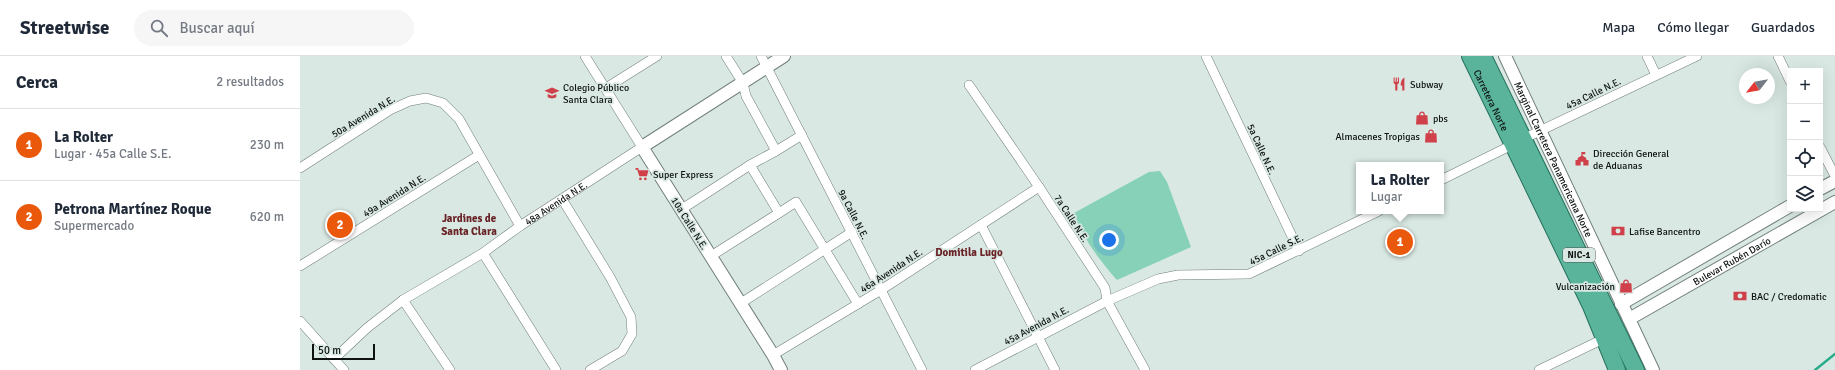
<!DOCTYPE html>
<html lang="es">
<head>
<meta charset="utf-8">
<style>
  :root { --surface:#fff; --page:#f6f6f7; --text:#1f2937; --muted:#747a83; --line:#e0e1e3; --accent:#ea580c }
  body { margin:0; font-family:Signika,sans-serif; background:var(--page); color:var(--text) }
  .controls { position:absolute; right:12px; top:12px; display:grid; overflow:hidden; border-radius:0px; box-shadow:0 4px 16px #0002 }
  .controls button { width:36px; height:36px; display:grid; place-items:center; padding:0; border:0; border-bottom:1px solid var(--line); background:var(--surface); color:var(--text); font:20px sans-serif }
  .compass { position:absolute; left:1439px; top:12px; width:36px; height:36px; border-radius:50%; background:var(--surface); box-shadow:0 4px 16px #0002; rotate:239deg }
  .scale { position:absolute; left:12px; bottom:10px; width:63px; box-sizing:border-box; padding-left:4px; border:2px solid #0d1210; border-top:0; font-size:11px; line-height:14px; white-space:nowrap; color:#0d1210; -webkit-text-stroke:3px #d9e8e2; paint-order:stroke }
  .you { position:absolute; left:809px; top:184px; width:14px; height:14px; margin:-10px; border:3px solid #fff; border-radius:50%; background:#1a73e8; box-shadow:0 0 0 6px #1a73e833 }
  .badge { display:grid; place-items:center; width:26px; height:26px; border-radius:50%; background:var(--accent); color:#fff; font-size:13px; font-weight:700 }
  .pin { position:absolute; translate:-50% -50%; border:2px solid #fff; box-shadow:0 1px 4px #0006 }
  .popup { position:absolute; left:1056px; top:106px; width:88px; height:52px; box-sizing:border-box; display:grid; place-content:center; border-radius:0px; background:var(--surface); filter:drop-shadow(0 1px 3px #0005); font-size:13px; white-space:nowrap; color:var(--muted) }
  .popup b { font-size:15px; color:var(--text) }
  .popup::after { content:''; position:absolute; left:50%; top:100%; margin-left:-8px; border:8px solid transparent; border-top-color:var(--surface) }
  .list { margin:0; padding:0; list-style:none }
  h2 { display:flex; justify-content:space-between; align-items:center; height:52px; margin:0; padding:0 16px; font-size:17px }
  h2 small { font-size:13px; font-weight:400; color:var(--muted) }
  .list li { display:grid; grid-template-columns:26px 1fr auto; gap:12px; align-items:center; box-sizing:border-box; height:72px; padding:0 16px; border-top:1px solid var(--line) }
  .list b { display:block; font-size:15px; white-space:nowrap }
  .list p { margin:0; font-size:13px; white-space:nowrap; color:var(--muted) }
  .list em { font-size:13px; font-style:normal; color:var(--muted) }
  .icon { flex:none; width:22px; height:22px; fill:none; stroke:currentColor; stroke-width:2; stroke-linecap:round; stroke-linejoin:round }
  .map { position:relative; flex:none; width:1535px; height:314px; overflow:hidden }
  header { display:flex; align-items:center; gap:24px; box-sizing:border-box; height:56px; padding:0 20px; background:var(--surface); border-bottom:1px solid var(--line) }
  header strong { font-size:19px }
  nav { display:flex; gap:22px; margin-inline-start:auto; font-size:14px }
  .search { width:280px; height:36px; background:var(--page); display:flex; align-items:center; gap:10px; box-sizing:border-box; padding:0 14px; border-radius:22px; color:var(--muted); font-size:15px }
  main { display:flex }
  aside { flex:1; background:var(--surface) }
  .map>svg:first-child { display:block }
</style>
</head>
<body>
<header>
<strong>Streetwise</strong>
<div class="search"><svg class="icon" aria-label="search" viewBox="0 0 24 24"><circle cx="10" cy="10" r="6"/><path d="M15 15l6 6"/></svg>Buscar aquí</div>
<nav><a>Mapa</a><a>Cómo llegar</a><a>Guardados</a></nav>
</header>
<main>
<aside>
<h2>Cerca<small>2 resultados</small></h2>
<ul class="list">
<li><span class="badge">1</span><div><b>La Rolter</b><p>Lugar · 45a Calle S.E.</p></div><em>230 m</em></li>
<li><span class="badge">2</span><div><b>Petrona Martínez Roque</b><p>Supermercado</p></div><em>620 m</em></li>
</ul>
</aside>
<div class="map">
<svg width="1535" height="314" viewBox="0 0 1535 314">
  <rect width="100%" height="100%" fill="#d9e8e2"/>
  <path fill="#86d1b8" d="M860 115 867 126 891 191 817 224C800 205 782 181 774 157L849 116Z"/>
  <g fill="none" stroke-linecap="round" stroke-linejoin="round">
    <path stroke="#28ac8a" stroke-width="2.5" d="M1515 314 1535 298"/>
    <g stroke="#717f79" stroke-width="10">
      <g id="minor">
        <path d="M426 0 443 27 446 40 476 95 450 109 479 157 496 146 558 248"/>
        <path d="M461 0 622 314"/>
        <path d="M906 0 999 195"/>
        <path d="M1347 0 1356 19"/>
        <path d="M1478 0 1490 25"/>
        <path d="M669 29 739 131 805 232 807 245 845 314"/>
        <path d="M306 32 357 0"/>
        <path d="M1223 83 1397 0"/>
        <path d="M1520 91 1535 120"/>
        <path d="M476 95 502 79"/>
        <path d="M0 112 90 54 110 45 126 42 143 47 159 63 220 170"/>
        <path d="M1141 124 1212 89"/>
        <path d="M262 143 310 221 331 261 332 278 322 295 290 314"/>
        <path d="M382 153 450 109"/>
        <path d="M681 169 755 314"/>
        <path d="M183 197 256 314"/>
        <path d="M411 200 479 157"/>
        <path d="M0 210 179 99"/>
        <path d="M103 244 150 314"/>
        <path d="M441 247 552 176"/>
        <path d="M0 265 44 314"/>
        <path d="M473 299 581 234 739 131"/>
        <path id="s1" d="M34 303 67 272 103 244 183 197 220 170 342 91 285 0"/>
        <path d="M675 314 807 245 858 223 878 219 949 218 1079 155"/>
        <path d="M1239 314 1301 284"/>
      </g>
    </g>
    <g stroke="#717f79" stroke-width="14">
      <g id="tertiary">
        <path id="s2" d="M1205 0 1353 314"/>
        <path d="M1520 133 1535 125"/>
        <path d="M1321 248 1490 150"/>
        <path id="s3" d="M1329 263 1535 146"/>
        <path d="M481 314 473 299 342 91 484 0"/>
      </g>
    </g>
    <g stroke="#246f5b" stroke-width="18">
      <g id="trunk">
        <path id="s4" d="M1170 0 1291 250 1317 314"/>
        <path d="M1183 0 1336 314"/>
      </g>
    </g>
    <use href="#minor" stroke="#fff" stroke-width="9"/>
    <use href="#tertiary" stroke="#fff" stroke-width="12"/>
    <use href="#trunk" stroke="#5ab49c" stroke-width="16"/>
  </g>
  <defs>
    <g id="restaurant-bare" transform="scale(1.08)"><path d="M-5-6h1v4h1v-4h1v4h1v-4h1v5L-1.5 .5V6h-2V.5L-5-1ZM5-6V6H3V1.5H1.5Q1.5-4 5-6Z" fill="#d0404a" stroke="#d9e8e2" stroke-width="2.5" paint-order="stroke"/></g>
    <g id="school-bare" transform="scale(1.08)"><path d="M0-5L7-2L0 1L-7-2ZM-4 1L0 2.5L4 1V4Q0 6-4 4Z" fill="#d0404a" stroke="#d9e8e2" stroke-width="2.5" paint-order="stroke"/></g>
    <g id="shop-bare" transform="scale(1.08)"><path d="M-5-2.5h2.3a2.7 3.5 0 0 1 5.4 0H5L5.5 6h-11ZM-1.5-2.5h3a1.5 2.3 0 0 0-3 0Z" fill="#d0404a" stroke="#d9e8e2" stroke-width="2.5" paint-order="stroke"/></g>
    <g id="civic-bare" transform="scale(1.08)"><path d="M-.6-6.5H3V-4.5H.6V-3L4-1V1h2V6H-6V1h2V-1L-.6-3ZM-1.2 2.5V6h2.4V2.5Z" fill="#d0404a" stroke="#d9e8e2" stroke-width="2.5" paint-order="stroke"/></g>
    <g id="supermarket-bare" transform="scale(1.08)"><path d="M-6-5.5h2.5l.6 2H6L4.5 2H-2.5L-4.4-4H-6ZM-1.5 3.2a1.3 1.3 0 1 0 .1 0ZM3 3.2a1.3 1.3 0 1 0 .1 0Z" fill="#d0404a" stroke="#d9e8e2" stroke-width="2.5" paint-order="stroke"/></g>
    <g id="bank-bare" transform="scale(1.08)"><path d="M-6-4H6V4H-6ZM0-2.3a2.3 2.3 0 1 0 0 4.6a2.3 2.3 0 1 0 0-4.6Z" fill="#d0404a" stroke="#d9e8e2" stroke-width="2.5" paint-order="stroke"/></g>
  </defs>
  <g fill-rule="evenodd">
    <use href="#restaurant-bare" x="1099" y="28"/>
    <use href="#school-bare" x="252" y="37"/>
    <use href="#shop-bare" x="1122" y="62"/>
    <use href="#shop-bare" x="1131" y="80"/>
    <use href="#civic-bare" x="1282" y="103"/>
    <use href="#supermarket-bare" x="342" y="118"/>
    <use href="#bank-bare" x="1318" y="175"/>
    <use href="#shop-bare" x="1326" y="230"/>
    <use href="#bank-bare" x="1440" y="240"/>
  </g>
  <g text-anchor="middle" stroke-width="3.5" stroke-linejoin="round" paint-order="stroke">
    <rect fill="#d9e8e2" stroke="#4a524f" stroke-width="1" x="1263" y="192" width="32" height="14" rx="3"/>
    <g font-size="9" font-weight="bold" fill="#0d1210">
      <text x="1279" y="202">NIC-1</text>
    </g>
    <g font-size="10" fill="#0d1210" stroke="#d9e8e2" text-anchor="start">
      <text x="1110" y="32">Subway</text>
      <text x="263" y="35">Colegio Público<tspan x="263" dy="12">Santa Clara</tspan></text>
      <text x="1133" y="66">pbs</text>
      <text x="1120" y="84" text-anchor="end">Almacenes Tropigas</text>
      <text x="1293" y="101">Dirección General<tspan x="1293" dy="12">de Aduanas</tspan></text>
      <text x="353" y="122">Super Express</text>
      <text x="1329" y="179">Lafise Bancentro</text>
      <text x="1315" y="234" text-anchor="end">Vulcanización</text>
      <text x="1451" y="244">BAC / Credomatic</text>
    </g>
    <g font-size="10" fill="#0d1210" stroke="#d9e8e2">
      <text transform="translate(1293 37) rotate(-26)" y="4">45a Calle N.E.</text>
      <text dy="4" stroke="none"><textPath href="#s4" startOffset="49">Carretera Norte</textPath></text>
      <text transform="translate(63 60) rotate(-31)" y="4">50a Avenida N.E.</text>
      <text transform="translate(962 93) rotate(65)" y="4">5a Calle N.E.</text>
      <text dy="4" stroke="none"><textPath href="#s2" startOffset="114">Marginal Carretera Panamericana Norte</textPath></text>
      <text transform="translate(94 139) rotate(-32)" y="4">49a Avenida N.E.</text>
      <text dy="4" stroke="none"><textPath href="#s1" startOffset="272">48a Avenida N.E.</textPath></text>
      <text transform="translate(554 158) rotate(63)" y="4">9a Calle N.E.</text>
      <text transform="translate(772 162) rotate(57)" y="4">7a Calle N.E.</text>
      <text transform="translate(390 167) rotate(58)" y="4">10a Calle N.E.</text>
      <text transform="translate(976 193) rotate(-26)" y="4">45a Calle S.E.</text>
      <text dy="4" stroke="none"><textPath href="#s3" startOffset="118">Bulevar Rubén Darío</textPath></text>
      <text transform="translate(591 214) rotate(-33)" y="4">46a Avenida N.E.</text>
      <text transform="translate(736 269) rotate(-28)" y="4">45a Avenida N.E.</text>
    </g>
    <g font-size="11" font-weight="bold" fill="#692327" stroke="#d9e8e2">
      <text x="169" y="166">Jardines de<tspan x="169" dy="13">Santa Clara</tspan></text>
      <text x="669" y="200">Domitila Lugo</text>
    </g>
  </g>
</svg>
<div class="controls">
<button>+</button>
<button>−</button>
<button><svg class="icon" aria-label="locate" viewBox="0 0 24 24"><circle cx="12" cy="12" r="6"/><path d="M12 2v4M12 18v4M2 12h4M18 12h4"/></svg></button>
<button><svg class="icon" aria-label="layers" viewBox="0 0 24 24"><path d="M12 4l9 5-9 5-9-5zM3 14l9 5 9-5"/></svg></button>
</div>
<svg class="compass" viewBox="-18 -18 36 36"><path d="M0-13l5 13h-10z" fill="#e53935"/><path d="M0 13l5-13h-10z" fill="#747a83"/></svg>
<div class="scale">50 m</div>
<div class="you"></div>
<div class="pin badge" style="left:1100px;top:186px">1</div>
<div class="popup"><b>La Rolter</b>Lugar</div>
<div class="pin badge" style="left:40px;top:169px">2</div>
</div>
</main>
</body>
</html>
